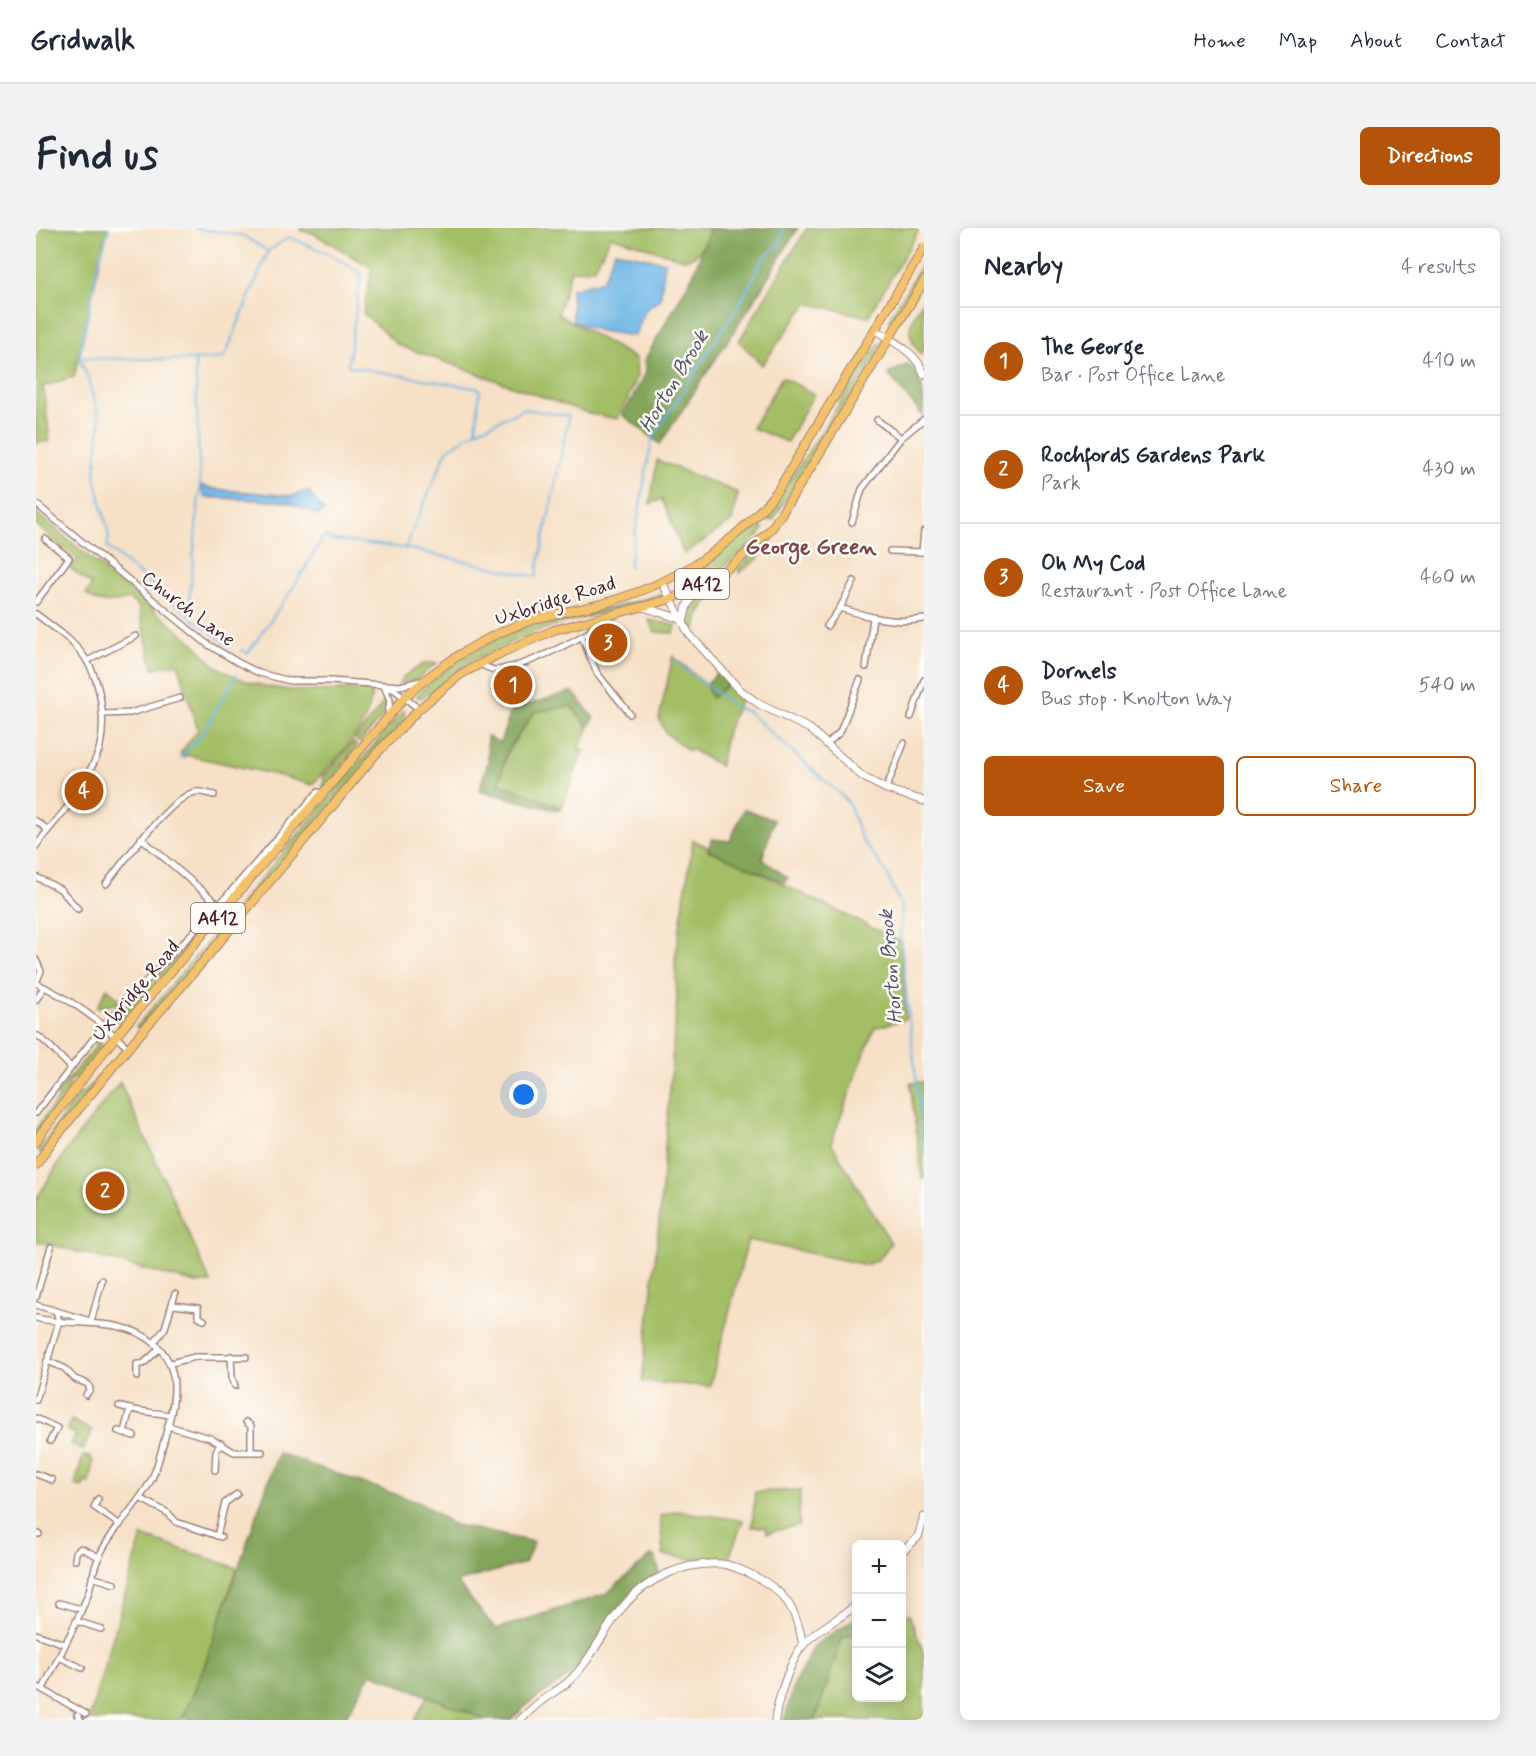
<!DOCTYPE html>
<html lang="en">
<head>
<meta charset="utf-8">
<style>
  :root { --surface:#fff; --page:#f2f2f3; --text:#1f2937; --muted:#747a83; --line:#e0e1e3; --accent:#b45309 }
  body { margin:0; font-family:Mynerve,sans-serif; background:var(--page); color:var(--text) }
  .controls { position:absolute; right:18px; bottom:18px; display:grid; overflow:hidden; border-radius:9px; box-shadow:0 3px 15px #0003 }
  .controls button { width:54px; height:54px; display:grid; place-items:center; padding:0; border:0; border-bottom:2px solid var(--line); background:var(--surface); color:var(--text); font:30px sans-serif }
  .you { position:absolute; left:488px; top:867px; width:21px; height:21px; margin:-15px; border:4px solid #fff; border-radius:50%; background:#1a73e8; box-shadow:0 0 0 9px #1a73e833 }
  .badge { display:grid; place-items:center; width:39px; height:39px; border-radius:50%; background:var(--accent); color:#fff; font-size:20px; font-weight:700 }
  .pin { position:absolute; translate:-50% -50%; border:3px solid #fff; box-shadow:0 2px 6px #0006 }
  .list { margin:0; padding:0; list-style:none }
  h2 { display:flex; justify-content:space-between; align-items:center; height:78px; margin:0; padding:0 24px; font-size:26px }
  h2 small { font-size:20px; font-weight:400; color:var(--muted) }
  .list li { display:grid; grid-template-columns:39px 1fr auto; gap:18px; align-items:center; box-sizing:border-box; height:108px; padding:0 24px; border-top:2px solid var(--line) }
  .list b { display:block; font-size:22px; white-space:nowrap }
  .list p { margin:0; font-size:20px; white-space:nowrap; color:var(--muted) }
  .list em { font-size:20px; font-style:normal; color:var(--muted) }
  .actions { display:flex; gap:12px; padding:18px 24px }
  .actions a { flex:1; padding:14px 0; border:2px solid var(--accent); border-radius:9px; text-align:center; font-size:21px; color:var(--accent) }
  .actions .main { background:var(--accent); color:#fff }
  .icon { flex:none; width:33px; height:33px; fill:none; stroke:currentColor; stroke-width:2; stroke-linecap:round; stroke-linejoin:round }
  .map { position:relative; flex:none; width:888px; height:1492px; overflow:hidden; border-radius:9px }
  header { display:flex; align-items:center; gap:36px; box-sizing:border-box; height:84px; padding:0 30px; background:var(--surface); border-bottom:2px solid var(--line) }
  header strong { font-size:28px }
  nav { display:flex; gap:33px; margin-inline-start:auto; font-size:21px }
  .intro { display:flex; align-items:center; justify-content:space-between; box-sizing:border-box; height:144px; padding:0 36px }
  h1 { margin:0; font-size:42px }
  .button { padding:15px 27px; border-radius:9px; background:var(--accent); color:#fff; font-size:21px; font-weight:700 }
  main { display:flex; gap:36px; padding:0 36px }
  aside { flex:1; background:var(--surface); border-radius:9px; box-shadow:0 3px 15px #0003 }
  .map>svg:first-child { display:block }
</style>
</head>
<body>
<header>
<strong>Gridwalk</strong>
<nav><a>Home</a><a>Map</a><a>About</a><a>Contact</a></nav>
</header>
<div class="intro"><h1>Find us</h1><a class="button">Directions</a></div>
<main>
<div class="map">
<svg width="888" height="1492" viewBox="0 0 888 1492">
  <rect width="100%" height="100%" fill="#fdfcf7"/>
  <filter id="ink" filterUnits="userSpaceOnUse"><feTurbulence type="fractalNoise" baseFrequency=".0167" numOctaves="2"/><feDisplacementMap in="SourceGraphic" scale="12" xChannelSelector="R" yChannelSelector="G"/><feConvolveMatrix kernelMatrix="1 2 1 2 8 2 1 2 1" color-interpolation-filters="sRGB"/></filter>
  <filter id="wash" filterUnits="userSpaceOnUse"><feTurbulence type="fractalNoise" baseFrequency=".008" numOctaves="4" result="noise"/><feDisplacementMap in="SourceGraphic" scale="24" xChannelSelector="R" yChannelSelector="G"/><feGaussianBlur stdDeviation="1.35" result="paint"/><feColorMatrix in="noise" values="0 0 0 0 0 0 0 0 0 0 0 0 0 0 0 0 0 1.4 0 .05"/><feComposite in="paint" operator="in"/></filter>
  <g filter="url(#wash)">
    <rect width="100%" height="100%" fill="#f6e0c6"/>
    <g fill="#a3be65" stroke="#766e48" stroke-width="1.5">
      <path d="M0 0H73L68 14 38 149C25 151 19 156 7 158L14 213 0 215Z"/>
      <path d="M265 0H674C670 14 664 31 647 31L575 8 558 41 535 42 522 86 600 131 601 150 582 191 554 186 362 117 327 85 336 40 277 5 265 3Z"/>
      <path d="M771 0H884L832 89 771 75 726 137 703 113Z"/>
      <path d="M888 33V50L857 99H854L853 92 856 86Z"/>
      <path d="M888 71V118L885 127C866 102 874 95 888 71Z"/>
      <path d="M844 115V122L737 292 732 293 728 287C736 272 749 260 758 246 785 204 812 163 838 121Z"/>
      <path d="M746 149 778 166 751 214 716 200Z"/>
      <path d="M621 232 702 265 696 293 648 326 626 271 614 276Z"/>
      <path d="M0 285 160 417C165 423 169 429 175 434 219 469 284 464 335 460 340 495 297 533 276 557L241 547 150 527 148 530 144 526 162 502 142 435 117 440 102 378 93 371C77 375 63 378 50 366L56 357 30 337 35 334 39 336 42 332 0 297Z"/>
      <path d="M719 295 724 296 727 301C719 317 660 364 643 360L642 356 645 351 682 328Z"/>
      <path d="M733 309H736L737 311 721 332 703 345 702 341Z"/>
      <path d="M688 353 684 365C670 371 662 384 660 400L657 401C635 380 672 360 688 353Z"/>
      <path d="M625 366 627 369 523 396 499 404 436 432 392 466 385 470 381 469V467C414 434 463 406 508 393 530 387 553 384 576 379 592 376 609 371 625 366Z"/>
      <path d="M613 392 640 397 638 405 619 404Z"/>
      <path d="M637 428 670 457 676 470 693 455 705 470 691 502 684 538 655 521 653 523 630 505 623 491Z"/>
      <path d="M389 435H401L381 451 363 456 368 448Z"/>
      <path d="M352 469V481L324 515 319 511Z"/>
      <path d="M535 478 553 499 543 520 548 522 525 581 517 576 463 556 471 524 498 484Z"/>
      <path d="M368 481 369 490 169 726 102 801 100 799Z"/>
      <path d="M317 514 321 518 289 562 287 560 288 548Z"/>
      <path d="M657 612 865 714 870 791 838 800 795 915 855 1015 843 1031 830 1037 712 1012 674 1158 606 1154 623 995 641 771 639 732Z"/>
      <path d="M217 639 90 798 80 791 134 736Z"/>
      <path d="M71 760 86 774 61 780Z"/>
      <path d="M61 814 69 817 40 852 37 850 32 857 34 859 0 912V901L23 869 19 866 58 821Z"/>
      <path d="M77 834 6 926 2 923 39 870 52 860Z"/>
      <path d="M84 854 175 1055H160L0 1013V972L30 923Z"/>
      <path d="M888 854V951H886L874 855Z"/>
      <path d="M35 1192 56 1202 47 1222 35 1216 40 1206 31 1202Z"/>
      <path d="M47 1228 54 1229 57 1233 53 1255 48 1254 47 1259 39 1257Z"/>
      <path d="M764 1262 763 1297 731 1305 730 1299H716L719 1264Z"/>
      <path d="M640 1283 707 1292 692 1333 655 1331 627 1327 624 1288Z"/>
      <path d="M106 1308 201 1340 168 1439 146 1492H53Z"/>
      <path d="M873 1386 888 1426V1492H779L806 1410 820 1405V1470H866V1389Z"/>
      <path d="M392 1468 451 1492H378Z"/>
    </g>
    <g fill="#82a55a" stroke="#666242" stroke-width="1.5">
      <path d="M674 0H762L717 74 624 216 587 187 610 144 608 133 657 47Z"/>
      <path d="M872 136C888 148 888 170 887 188L852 146Z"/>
      <path d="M682 444 693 455 676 470 670 457Z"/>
      <path d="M536 463 558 490 553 499 535 478 498 484 471 524 463 555 517 576 525 581H516L443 563 452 534 451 508 464 515 475 482Z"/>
      <path d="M708 581 738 592 726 631 752 650 748 654 672 622 676 611 694 613Z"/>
      <path d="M242 1225 387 1276 416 1296 498 1314 489 1335 420 1354 460 1401 570 1366 616 1327 620 1330 623 1342 622 1346 597 1363 569 1398 543 1439 531 1450 497 1472 474 1492H451L335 1445 308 1492H154L147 1490 168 1439Z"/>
      <path d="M820 1390V1405L806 1410 779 1492H748L759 1454 779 1417Z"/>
    </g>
    <g fill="#6db6e5" stroke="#5c6a88" stroke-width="1.5">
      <path d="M579 23 629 34 624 71 610 81 598 108 564 103 537 94 535 61 567 52Z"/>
      <path d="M164 257 178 261 255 268 272 263 288 283 282 287 252 274 168 269Z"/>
    </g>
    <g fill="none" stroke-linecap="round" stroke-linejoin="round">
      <g stroke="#6db6e5" stroke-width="2">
        <path d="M43 130 50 145 64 193 59 248 73 308 71 319 152 387 194 419"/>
        <path d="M43 130 62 36 73 0"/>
        <path d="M43 130 159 132"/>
        <path d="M369 320 500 349 533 188 488 181 440 203"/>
        <path d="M593 339 616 211 709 67 728 29 742 18 748 0"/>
        <path d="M152 387 164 257 159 132 188 130 232 23 208 8 159 0"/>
        <path d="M205 422 212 425 211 426"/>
        <path d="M212 425 257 360 288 308 297 312 369 320 411 222 440 203 444 161 312 138 325 45 295 27 253 9 232 23"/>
        <path d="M640 434 701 480 711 483 807 569 813 576 826 612 849 642 866 679 864 707 888 921"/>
        <path d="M145 530 167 505 200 447"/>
      </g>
    </g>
  </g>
  <g filter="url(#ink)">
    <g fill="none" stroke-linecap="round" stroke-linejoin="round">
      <g stroke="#a08078" stroke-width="8">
        <g id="minor">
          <path d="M841 192 865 210"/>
          <path d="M0 276 171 416 203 435 223 445 254 453H295L348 457 359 462 383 481"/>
          <path d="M816 294 826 261 865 210 888 191"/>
          <path d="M854 323 888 324"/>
          <path d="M886 324 888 303"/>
          <path d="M0 374 33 330 9 311"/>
          <path d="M804 380 818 353"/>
          <path d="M0 386C18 400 39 413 51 433 65 456 70 491 64 518 61 533 50 549 42 563 31 583 13 599 0 618"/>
          <path d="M791 398 804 380C832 389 859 396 888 391"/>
          <path d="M546 409 561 445 594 486"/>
          <path d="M51 433 100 408"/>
          <path d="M443 436C449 438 455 442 460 442 489 440 553 407 575 389"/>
          <path d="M830 439 837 390"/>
          <path d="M352 457 364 458 384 453"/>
          <path d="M348 458 354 472 352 486"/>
          <path d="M66 486 94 485 144 470"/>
          <path d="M875 489 888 452"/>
          <path d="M791 516 804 504 824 452"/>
          <path d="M850 561 868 515"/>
          <path d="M0 593 12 602"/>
          <path d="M105 610 183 677"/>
          <path d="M0 649 24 661 42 681"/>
          <path d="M70 656C85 637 137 566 160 564 165 563 173 566 178 567"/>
          <path d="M0 732 5 743 0 755"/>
          <path d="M0 755C36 772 63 792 92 820"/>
          <path d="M0 772 8 759"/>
          <path d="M2 808C15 817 23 829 35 839"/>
          <path d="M0 885 68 797 183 677 282 564"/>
          <path d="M0 1069 15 1019"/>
          <path d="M0 1077 54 1093"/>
          <path d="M137 1077 162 1080V1088L168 1092"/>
          <path d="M0 1090C38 1100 85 1087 118 1115 149 1141 137 1180 128 1213 124 1227 121 1243 113 1256 98 1282 74 1303 62 1331 57 1342 56 1354 52 1366 40 1398 22 1430 7 1461"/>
          <path d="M55 1094 66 1052"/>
          <path d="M118 1115 129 1100 139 1066"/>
          <path d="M195 1128 196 1149 199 1158"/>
          <path d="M11 1133 28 1140 39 1151 52 1156 54 1161 50 1167"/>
          <path d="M135 1135 159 1129H210"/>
          <path d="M101 1149V1136H107L123 1121"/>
          <path d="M0 1172 23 1093 20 1083"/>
          <path d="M83 1178C101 1184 115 1184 134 1187"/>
          <path d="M0 1190 21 1200 14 1213"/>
          <path d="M210 1194 215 1198V1224"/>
          <path d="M132 1198 174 1210 198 1224H226"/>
          <path d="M82 1203 98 1208"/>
          <path d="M88 1204 94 1181"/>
          <path d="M179 1242 180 1223 185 1215"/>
          <path d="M0 1246 16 1252"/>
          <path d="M104 1270 132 1285 140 1294 185 1309"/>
          <path d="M62 1271 58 1279 84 1297"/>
          <path d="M0 1306H3"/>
          <path d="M181 1308 189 1275 201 1266"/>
          <path d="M39 1332 40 1324 45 1320 63 1329"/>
          <path d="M56 1349 79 1356"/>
          <path d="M23 1375 45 1381"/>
          <path d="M40 1393 65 1401"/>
          <path d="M0 1406 28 1416"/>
          <path d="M23 1429 46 1440"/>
          <path d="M0 1458 50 1486"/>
          <path d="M41 1487 45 1492"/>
        </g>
      </g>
      <g stroke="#a08078" stroke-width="9">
        <g id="tertiary">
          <path d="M839 102C857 113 881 125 888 146"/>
          <path d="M626 354 653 406 703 461 723 476 774 501 827 549 850 561 888 573"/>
          <path d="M607 379 645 391"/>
          <path d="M647 395 651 378 661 359"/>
          <path d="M866 1324 882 1309 888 1289"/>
          <path d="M484 1492C492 1485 499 1477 508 1471 516 1465 527 1459 534 1452 555 1432 567 1404 585 1381 609 1351 647 1333 686 1336 696 1337 706 1342 716 1347 750 1363 760 1381 767 1417"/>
          <path d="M739 1492C741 1473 755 1431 767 1417 782 1400 804 1391 820 1377"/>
        </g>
      </g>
      <g stroke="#a08078" stroke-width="10">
        <g id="primary">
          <path d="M0 914 5 905 80 808 369 469C403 438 441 412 485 396 510 386 538 383 565 376 638 356 695 321 742 262L888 20"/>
          <path d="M0 937 15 915 92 820 170 730 339 527 383 481 425 446 467 424 518 402 635 371 658 360 680 349 702 333 736 300 774 241 888 53"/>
        </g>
      </g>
      <use href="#minor" stroke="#fff" stroke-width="5"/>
      <use href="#tertiary" stroke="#fff" stroke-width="7"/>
      <use href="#primary" stroke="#f4c26a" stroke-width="8"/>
    </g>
  </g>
  <g text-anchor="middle" stroke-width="5" stroke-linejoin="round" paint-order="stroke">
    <g fill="#fdfcf7" stroke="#806168" stroke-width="1.5">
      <rect x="639" y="341" width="54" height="30" rx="4.5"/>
      <rect x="155" y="675" width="54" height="30" rx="4.5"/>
    </g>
    <g font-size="18" font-weight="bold" fill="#4a1f2b">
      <text x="666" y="362">A412</text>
      <text x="182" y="696">A412</text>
    </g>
    <g font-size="20" fill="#4a1f2b" stroke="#fdfcf7">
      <text transform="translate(519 372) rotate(-17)" y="7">Uxbridge Road</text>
      <text transform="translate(153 380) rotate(37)" y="7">Church Lane</text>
      <text transform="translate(99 762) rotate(-50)" y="7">Uxbridge Road</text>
    </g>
    <g font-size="21" font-style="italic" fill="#56546c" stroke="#fdfcf7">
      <text transform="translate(637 153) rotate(-59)" y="7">Horton Brook</text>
      <text transform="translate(854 739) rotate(-95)" y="7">Horton Brook</text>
    </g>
    <g font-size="22" font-weight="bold" fill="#7e4649" stroke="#fdfcf7">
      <text x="775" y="326">George Green</text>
    </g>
  </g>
</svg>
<div class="controls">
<button>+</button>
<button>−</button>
<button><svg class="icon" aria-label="layers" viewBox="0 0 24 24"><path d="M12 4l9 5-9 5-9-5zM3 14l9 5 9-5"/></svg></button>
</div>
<div class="you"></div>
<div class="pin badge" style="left:477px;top:457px">1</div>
<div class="pin badge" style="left:69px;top:963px">2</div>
<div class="pin badge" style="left:572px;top:415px">3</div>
<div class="pin badge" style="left:48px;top:563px">4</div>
</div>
<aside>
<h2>Nearby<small>4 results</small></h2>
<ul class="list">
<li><span class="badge">1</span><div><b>The George</b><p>Bar · Post Office Lane</p></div><em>410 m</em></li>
<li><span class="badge">2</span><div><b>Rochfords Gardens Park</b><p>Park</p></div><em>430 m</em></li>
<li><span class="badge">3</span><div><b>Oh My Cod</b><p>Restaurant · Post Office Lane</p></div><em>460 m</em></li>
<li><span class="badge">4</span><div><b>Dornels</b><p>Bus stop · Knolton Way</p></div><em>540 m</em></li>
</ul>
<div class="actions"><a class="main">Save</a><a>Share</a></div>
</aside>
</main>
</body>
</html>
